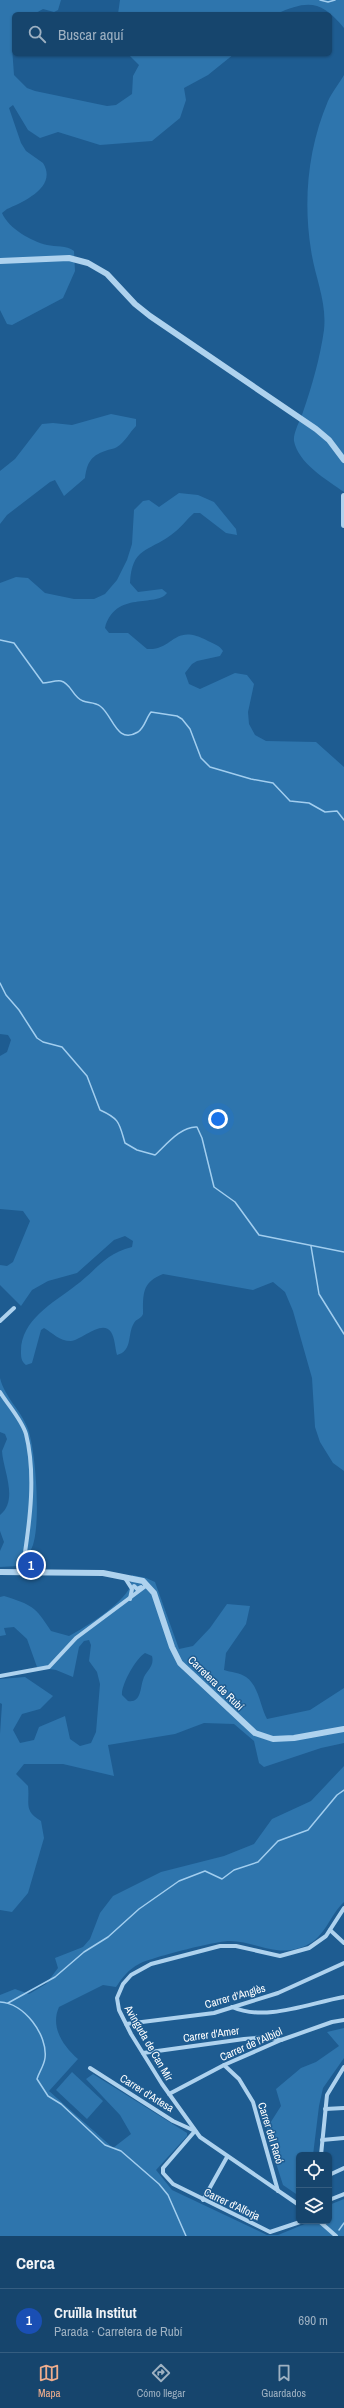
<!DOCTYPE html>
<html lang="es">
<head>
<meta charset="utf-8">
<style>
  :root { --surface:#16456d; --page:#1f4c72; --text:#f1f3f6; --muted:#9eb1c2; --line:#355d80; --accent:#eead8d }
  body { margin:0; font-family:"Archivo Narrow",sans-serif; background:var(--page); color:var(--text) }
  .controls { position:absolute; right:12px; bottom:12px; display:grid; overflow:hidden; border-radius:6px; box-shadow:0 1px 3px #0004 }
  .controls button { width:36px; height:36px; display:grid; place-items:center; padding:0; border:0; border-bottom:1px solid var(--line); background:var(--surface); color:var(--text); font:20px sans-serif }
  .you { position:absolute; left:218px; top:1119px; width:14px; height:14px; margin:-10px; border:3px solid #fff; border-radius:50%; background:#1a73e8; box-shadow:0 0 0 6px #1a73e833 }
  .badge { display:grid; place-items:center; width:26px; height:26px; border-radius:50%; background:var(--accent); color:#fff; font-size:13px; font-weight:700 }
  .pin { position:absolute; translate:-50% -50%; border:2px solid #fff; box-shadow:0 1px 4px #0006 }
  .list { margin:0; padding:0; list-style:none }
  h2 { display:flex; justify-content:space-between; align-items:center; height:52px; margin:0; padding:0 16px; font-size:17px }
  h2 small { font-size:13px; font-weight:400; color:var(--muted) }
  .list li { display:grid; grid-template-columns:26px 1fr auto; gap:12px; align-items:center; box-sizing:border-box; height:64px; padding:0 16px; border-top:1px solid var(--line) }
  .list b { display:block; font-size:15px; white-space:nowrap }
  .list p { margin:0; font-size:13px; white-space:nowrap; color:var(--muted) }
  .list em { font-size:13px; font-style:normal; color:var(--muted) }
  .icon { flex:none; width:22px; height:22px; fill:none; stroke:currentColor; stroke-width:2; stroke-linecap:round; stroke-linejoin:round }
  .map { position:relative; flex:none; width:344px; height:2236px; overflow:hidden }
  .search { position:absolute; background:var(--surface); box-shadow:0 1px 3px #0004; left:12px; right:12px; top:12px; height:44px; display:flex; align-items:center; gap:10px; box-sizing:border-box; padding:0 14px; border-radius:6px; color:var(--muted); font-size:15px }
  .sheet { height:116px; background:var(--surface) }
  nav { display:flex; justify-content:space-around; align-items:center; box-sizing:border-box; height:56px; border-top:1px solid var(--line); background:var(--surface); font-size:11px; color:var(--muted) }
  nav a { display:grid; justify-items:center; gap:2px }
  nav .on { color:var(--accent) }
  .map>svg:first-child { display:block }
</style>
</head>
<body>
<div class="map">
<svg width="344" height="2236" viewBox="0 0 344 2236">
  <rect width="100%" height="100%" fill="#1e5c91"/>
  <g fill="#2e75ad" fill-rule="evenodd">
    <path d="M0 0H61L58 10 54 12 43 9 34 14H14L12 47 14 75 27 88 35 91 107 106 116 105 132 94 133 76 139 65 128 54H234L208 75 184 88 186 100 180 118 152 141 100 145 58 132 40 138 28 130 13 105 9 108 21 143 26 151 43 163C58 187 23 202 7 209L2 213C9 229 31 241 47 245 56 247 66 245 74 251L75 271 63 298 12 325 7 324 0 310Z"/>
    <path d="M120 0H344V28C321 0 308 0 276 14H118Z"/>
    <path d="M344 75V492C327 480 298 463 294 441 293 433 300 421 303 412 312 386 320 358 324 330 327 301 315 278 311 250 303 200 308 148 328 101 332 92 339 84 344 75Z"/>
    <path d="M111 414 136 419V426C130 432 125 442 117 447 114 449 110 449 105 451 90 456 87 464 85 478L64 496 55 480 50 482 7 515 0 524V471L15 459 42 424 53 423 72 425Z"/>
    <path d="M179 493 198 495 214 502 236 529 237 535 226 533 200 513H194C186 520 180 529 171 535 148 552 132 547 130 583L138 592 162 589 167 593C156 608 115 590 105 628L109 633H128L147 649C174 651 173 622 208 641 214 644 219 645 223 651L220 656 197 661 192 664 185 673 189 684 200 689 235 673 247 675 254 684 248 712 249 724 255 735 266 741 316 742 344 767V1471L333 1463 320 1442 315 1427 312 1378 293 1311 285 1292 273 1282 253 1290 163 1274C142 1282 143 1294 143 1314 141 1319 136 1319 134 1323 127 1334 133 1351 117 1355 115 1348 115 1338 111 1332 102 1319 82 1340 71 1341 59 1341 53 1333 44 1328L41 1330 32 1363 26 1365C21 1361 21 1357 21 1351 21 1320 53 1303 75 1286 97 1270 104 1254 132 1247L133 1241 125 1236 114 1240 77 1273 48 1281 32 1290 21 1306 0 1285V1265L7 1266 13 1262 30 1221 23 1211 0 1209V1056L7 1052 11 1040 8 1035 0 1034V583L16 577 28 578 45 593 74 599H94L105 594 117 580 127 560 132 544 134 510 143 501 149 500 159 507Z"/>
    <path d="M0 1378C5 1398 21 1410 28 1429 36 1452 40 1517 34 1541 32 1551 25 1559 18 1566L0 1567V1551L4 1542 0 1531V1515C19 1500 3 1470 2 1451L7 1439 5 1434 0 1432Z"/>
    <path d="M132 1575 146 1578 155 1582 179 1649 193 1646 210 1628 227 1604 250 1606 246 1624 226 1653 224 1670C230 1672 241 1673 246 1677 259 1686 260 1706 267 1719L310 1710 344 1688V1743L321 1748 264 1767 259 1763 254 1741 234 1724 204 1723 175 1734 108 1745 114 1776 63 1764H24L16 1774 28 1786C30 1804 23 1810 41 1821L44 1838 28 1893 12 1912 0 1910V1734L2 1704 0 1703V1679L25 1677 53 1696 40 1709 22 1714 13 1730 20 1743 34 1740 39 1727 65 1716 70 1739 80 1746 91 1743 96 1732 100 1684 97 1672 89 1661 91 1645 89 1640 84 1641 79 1647 73 1677 56 1670 37 1667 27 1639 14 1627 4 1628 6 1635 0 1636V1597L4 1596C32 1605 35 1606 51 1631L69 1636C86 1627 121 1605 130 1587 131 1584 131 1579 132 1575ZM145 1653 152 1656C155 1667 145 1671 143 1680 140 1689 141 1703 128 1701L122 1695C121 1685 136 1658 145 1653Z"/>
    <path d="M344 1766V1902C330 1915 325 1937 307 1945 278 1959 259 1942 230 1941 219 1940 149 1958 139 1964 129 1969 122 1978 116 1987L103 1985 59 2007C50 2027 63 2046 78 2059L49 2091 113 2148 131 2134 120 2115 86 2079 93 2074 187 2133V2136L156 2170 172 2190 267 2235H278L312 2221H329V2205L344 2199V2236H0V1995L15 1989 29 1994 46 1984 58 1968 55 1958 83 1947 90 1939 100 1913 113 1896 161 1872 224 1856 254 1844 272 1819 311 1801Z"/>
    <path d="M344 2028V2058L323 2088 319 2106 313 2155H299V2196L283 2185 267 2135V2128L281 2106 276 2089 301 2068 316 2062 339 2046 327 2032Z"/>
    <path d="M72 2072 103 2101 87 2119 56 2090Z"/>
  </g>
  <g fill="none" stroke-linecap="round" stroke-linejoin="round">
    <g stroke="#a2ceef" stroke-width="1.5">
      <path d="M320 0 328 2 335 0"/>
      <path d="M0 640 14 643 43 683C48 683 56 680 61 681 71 683 73 698 83 701 88 703 95 702 100 706 113 715 116 745 138 732 145 727 146 718 151 712L177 716 182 719 190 729 201 758 210 767 251 779 273 783 290 801 309 803 325 812 337 811 344 820"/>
      <path d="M0 983 6 995 19 1010 37 1038 43 1042 62 1047 87 1076 100 1110C120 1119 119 1123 125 1143L137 1150 155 1155C166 1145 181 1126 197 1127L202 1138 214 1187 235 1202 259 1235 344 1252"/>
      <path d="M311 1246 319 1294 344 1334"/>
      <path d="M0 2002C24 2003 48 2035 45 2058 44 2066 39 2072 37 2079L48 2096 61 2104 105 2145 121 2151 159 2184 168 2195 186 2236"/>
      <path d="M8 2003 55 1977 84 1952 108 1937 139 1909 179 1881 205 1871 222 1879 234 1870 258 1862 278 1841 308 1830 337 1795 344 1790"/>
      <path d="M339 2230 344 2223"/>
    </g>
    <g stroke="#aed2ee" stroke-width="4">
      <path d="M0 1321 14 1308"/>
      <path d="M0 1392C8 1405 22 1420 26 1434 36 1474 30 1520 24 1559"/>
      <path d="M125 1578 132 1589 130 1599"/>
      <path d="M134 1586 137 1589 141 1587"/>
      <path d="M0 1676 49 1667 76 1638 147 1585"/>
      <path d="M330 1930 344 1943"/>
      <path d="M232 2007C266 2022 309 2003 344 1997"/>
      <path d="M126 2024 214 2013 278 1993 344 1963"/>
      <path d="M143 2053 244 2039 266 2037 281 2040"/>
      <path d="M224 2065 239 2079 253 2102 278 2191"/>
      <path d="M90 2068 173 2121 195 2131 163 2168V2173L173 2184 270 2232 303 2221"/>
      <path d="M169 2094 224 2065 281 2040 332 2022 344 2020"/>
      <path d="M325 2109 344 2108"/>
      <path d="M322 2140 344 2138"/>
      <path d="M321 2155 327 2095 344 2067"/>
      <path d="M329 2175 344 2168"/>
      <path d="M203 2200 227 2157"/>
      <path d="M329 2200 344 2194"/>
      <path d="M299 2205 200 2137 162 2084 131 2034 119 2010 117 1998 123 1984 131 1975 151 1964 220 1946H236L280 1956 309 1948 326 1936 344 1908"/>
      <path d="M319 2221 336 2236"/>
    </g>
    <g stroke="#aed2ee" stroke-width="6">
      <path d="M0 261 69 258 88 263 107 274 135 304 150 316 316 429 329 440 344 460"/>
      <path d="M344 496V525"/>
      <path d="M24 1559V1565L29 1571"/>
      <path d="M0 1572 103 1573 143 1581 154 1593 172 1647 180 1663 255 1733 273 1739 294 1738 344 1729"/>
    </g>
  </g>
  <g text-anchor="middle" stroke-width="3" stroke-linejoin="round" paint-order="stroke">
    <g font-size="11" fill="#fff" stroke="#1e5c91">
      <text transform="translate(216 1683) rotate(44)" y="4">Carretera de Rubí</text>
      <text transform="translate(235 1996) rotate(-16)" y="4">Carrer d'Anglès</text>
      <text transform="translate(211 2034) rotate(-8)" y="4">Carrer d'Amer</text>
      <text transform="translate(149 2043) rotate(60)" y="4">Avinguda de Can Mir</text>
      <text transform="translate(251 2044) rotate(-24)" y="4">Carrer de l'Albiol</text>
      <text transform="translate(147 2093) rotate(32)" y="4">Carrer d'Artesa</text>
      <text transform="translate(271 2133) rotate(73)" y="4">Carrer del Racó</text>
      <text transform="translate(232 2204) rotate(25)" y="4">Carrer d'Alforja</text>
    </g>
  </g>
</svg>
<div class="controls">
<button><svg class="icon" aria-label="locate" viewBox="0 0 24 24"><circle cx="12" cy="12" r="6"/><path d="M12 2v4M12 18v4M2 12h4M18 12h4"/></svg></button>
<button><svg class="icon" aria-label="layers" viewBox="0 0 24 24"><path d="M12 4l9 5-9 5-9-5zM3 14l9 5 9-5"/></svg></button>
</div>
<div class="you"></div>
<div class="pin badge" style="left:31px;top:1565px;background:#1a4fb4">1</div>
<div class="search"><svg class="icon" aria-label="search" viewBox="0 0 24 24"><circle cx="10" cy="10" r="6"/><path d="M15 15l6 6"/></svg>Buscar aquí</div>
</div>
<section class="sheet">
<h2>Cerca<small></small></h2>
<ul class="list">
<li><span class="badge" style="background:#1a4fb4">1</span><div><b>Cruïlla Institut</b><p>Parada · Carretera de Rubí</p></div><em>690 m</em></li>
</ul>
</section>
<nav>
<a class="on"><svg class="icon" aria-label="map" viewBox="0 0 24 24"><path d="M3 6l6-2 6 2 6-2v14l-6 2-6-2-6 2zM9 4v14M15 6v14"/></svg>Mapa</a>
<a><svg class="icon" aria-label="directions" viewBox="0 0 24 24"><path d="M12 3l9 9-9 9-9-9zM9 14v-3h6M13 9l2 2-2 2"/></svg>Cómo llegar</a>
<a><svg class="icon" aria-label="saved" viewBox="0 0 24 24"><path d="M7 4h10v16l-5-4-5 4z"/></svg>Guardados</a>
</nav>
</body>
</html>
